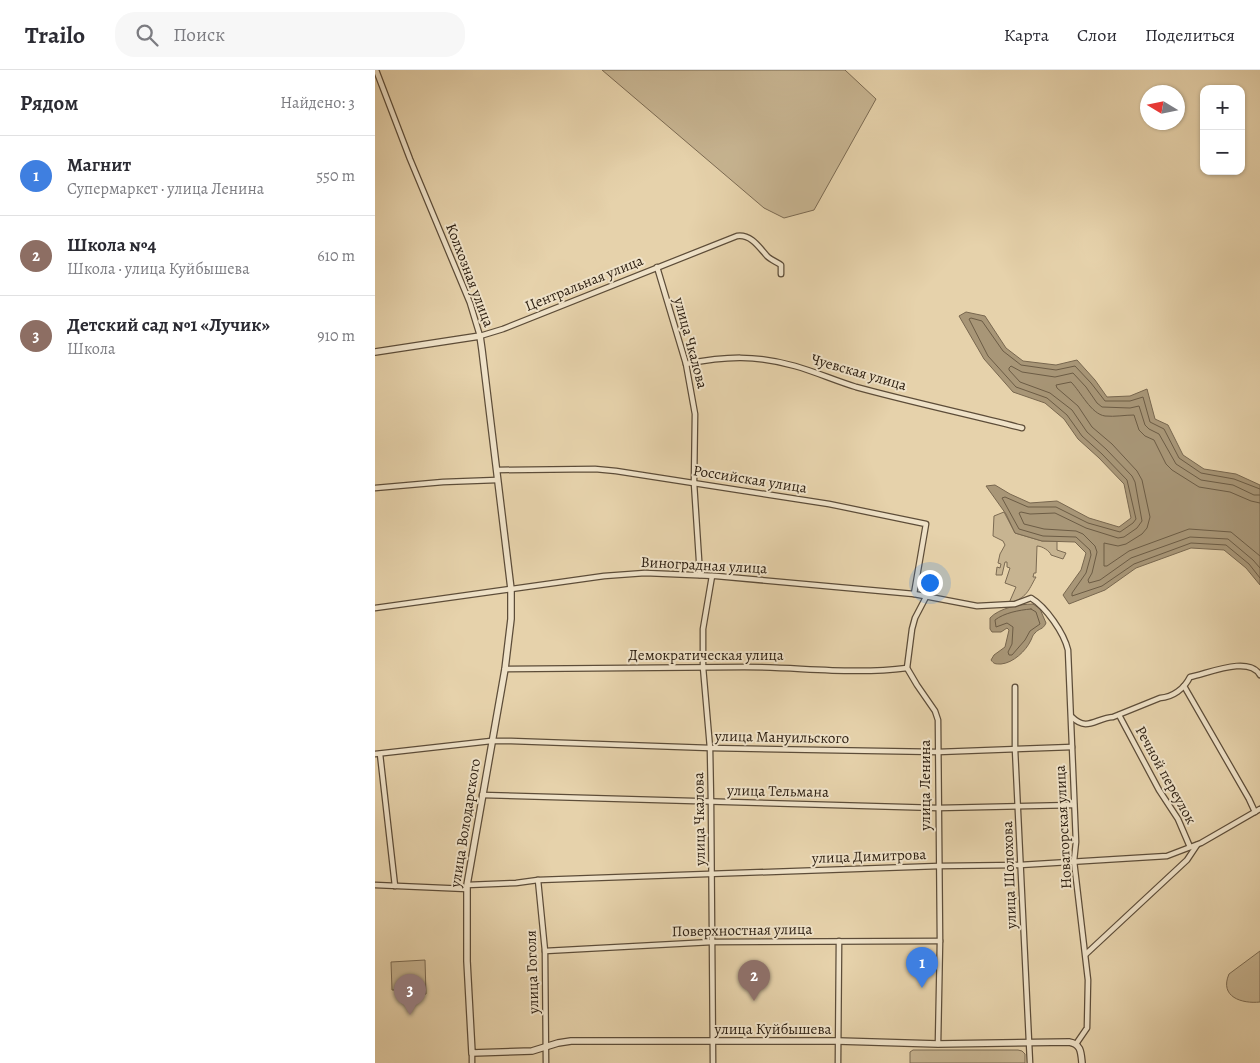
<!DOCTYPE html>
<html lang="ru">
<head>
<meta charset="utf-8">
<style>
  :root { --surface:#fff; --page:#f7f7f7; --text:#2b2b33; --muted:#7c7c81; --line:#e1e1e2; --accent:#8f2418 }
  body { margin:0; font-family:Alegreya,serif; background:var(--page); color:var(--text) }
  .controls { position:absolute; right:15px; top:15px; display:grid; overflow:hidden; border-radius:10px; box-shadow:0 1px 4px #0004 }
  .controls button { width:45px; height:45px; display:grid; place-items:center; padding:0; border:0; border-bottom:1px solid var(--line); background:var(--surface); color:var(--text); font:25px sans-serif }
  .compass { position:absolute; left:765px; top:15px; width:45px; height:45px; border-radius:50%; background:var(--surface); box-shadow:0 1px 4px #0004; rotate:280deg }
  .you { position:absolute; left:554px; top:512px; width:18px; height:18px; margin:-12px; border:4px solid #fff; border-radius:50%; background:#1a73e8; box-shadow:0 0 0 8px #1a73e833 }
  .badge { display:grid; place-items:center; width:32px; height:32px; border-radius:50%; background:var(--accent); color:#fff; font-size:16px; font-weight:700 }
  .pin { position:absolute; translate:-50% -41px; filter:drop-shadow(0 1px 2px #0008) }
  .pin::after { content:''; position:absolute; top:26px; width:18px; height:15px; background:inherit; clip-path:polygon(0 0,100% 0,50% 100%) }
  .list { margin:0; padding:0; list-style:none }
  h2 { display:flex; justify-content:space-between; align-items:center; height:65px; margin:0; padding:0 20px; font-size:21px }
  h2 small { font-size:16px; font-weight:400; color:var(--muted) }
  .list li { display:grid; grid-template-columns:32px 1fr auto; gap:15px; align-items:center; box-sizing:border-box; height:80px; padding:0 20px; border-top:1px solid var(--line) }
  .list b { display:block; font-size:19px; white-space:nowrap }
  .list p { margin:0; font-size:16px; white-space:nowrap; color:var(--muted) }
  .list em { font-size:16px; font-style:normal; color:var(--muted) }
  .icon { flex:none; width:28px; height:28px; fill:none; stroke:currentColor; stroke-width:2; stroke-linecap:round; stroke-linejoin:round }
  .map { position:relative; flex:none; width:885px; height:993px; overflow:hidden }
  header { display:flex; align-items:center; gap:30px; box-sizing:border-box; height:70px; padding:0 25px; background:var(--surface); border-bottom:1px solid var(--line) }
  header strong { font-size:24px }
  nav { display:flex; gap:28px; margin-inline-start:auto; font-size:18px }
  .search { width:350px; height:45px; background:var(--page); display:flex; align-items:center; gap:12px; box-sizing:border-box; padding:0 18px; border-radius:20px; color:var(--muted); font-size:19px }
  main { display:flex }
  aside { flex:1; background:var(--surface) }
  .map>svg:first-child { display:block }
</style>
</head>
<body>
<header>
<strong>Trailo</strong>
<div class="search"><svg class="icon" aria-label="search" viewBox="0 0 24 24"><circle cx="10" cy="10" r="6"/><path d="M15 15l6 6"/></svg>Поиск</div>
<nav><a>Карта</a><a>Слои</a><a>Поделиться</a></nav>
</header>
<main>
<aside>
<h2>Рядом<small>Найдено: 3</small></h2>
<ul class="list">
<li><span class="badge" style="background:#3f7fe0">1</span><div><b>Магнит</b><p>Супермаркет · улица Ленина</p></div><em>550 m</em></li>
<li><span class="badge" style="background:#8d6e63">2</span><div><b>Школа №4</b><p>Школа · улица Куйбышева</p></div><em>610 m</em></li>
<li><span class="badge" style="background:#8d6e63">3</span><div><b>Детский сад №1 «Лучик»</b><p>Школа</p></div><em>910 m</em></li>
</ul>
</aside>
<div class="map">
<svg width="885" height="993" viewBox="0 0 885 993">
  <rect width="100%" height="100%" fill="#e6d2ab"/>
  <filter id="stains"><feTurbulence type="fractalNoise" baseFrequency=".004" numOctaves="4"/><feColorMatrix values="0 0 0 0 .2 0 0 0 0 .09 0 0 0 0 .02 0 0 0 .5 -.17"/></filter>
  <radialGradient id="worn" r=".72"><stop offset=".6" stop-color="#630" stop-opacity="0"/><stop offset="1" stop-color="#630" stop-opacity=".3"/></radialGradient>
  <g fill="#c7b491" stroke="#7b6a52">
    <path d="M227 0H470L501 29 439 140 409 148 389 138Z"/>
    <path d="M629 442 640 463 667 471H682V480L691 483 688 489 676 485C675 481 667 476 662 476L661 503H659L658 507H661C653 521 652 528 634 533L641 517 630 513 635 498 632 497V492H630L627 505H621L622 497 625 498 626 494 623 493 625 484 630 475 628 471 618 466 619 446Z"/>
    <path d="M885 881V932C867 934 844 927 854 904Z"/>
    <path d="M50 890 51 924 30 925 26 920H17L16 892Z"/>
    <path d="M538 980H643L647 981 650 984V993H535V982Z"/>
  </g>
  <g fill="#a89677" stroke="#78674f">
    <path d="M591 242 610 246 631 278 648 291 681 295 702 290 720 310 732 327 755 326 772 319 780 349 793 355 808 385 829 399 861 404 885 415V515L871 498 849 480 816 478 761 498 730 520 694 534 688 525 706 500 711 483 700 472 667 471 640 463 631 444 611 416 620 415 635 424 655 433 682 431 714 448 744 457 756 448 749 414 724 388 703 369 689 349 670 333 638 322 609 289 584 246Z"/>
    <path d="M658 534 665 539 671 553C668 560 664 558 660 563 657 566 658 566 656 570 651 581 638 593 626 594 620 594 619 594 616 590L619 585 630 577 634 560 632 558 626 562H617L615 559V548C624 538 645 534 658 534Z"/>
  </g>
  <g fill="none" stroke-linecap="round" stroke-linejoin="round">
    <g stroke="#6c5c45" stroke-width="1">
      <path d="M885 419 859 409 826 403 804 388 789 359 775 352 768 327 755 331H730L716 313 700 296 681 300 646 295 628 281 607 251 596 248 594 249 613 286 641 317 672 328 692 345 707 366 727 384 752 410 761 449 758 453 745 462 713 453 681 437H653L630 427 627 428 644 459 668 466 701 467 715 480 716 485 711 503 697 523V526L727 516 759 494 816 473 851 475 874 494 885 508"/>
      <path d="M885 425H879L858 415 826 410 801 394 784 364 774 359 770 355 764 336 755 338 727 337 722 333 711 317 698 303 680 307 647 302 636 296 634 298V300L645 312 675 323 697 340 712 362 731 379 757 406 760 412 767 451 762 458 749 467 743 468 711 458 680 443 655 444 646 442 644 443 649 454 669 459 701 461 708 464 720 476 722 482 717 503 713 510 714 513 725 510 756 488 815 467 853 469 878 490 885 498"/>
      <path d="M885 433 876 431 855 422 824 417 797 400 791 394 779 370 770 366 764 360 759 345C750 345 740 347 730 346 716 344 706 322 696 312L681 315 682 318 703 336 717 357 737 374 762 401 767 410 775 447 772 458 767 464 751 474 743 476 729 473V496H732L754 481 814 459 856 462 885 486"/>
      <path d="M656 539 661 542 665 554 655 561 650 570 637 585H634L633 582 637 574 638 557 632 553 621 557 620 550C629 543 644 540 656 539Z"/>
    </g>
    <g stroke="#5d4d39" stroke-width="7">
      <g id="minor">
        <path d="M1 0 35 89 95 233 105 266 128 259 362 166C376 164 384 177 392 186 396 190 402 192 406 195V204"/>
        <path d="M282 197 311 294 320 344 319 413 325 505"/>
        <path d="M311 294C351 286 381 285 420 296 441 302 461 311 481 317 536 332 592 344 647 358"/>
        <path d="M122 400 220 399 241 401 454 434 551 454 539 524"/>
        <path d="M0 418 68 412 122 410"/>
        <path d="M337 506 328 559V597L335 678 336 732 338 993"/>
        <path d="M551 527 540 548 537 559 532 598 542 615 560 641 563 650 565 871 563 974"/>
        <path d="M0 538 229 506 270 503 341 506 539 524 602 536 640 534 656 528C671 537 689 563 693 580L701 772 699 791 713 910 712 958 701 974"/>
        <path d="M130 599C209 599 289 597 369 597 424 597 478 605 532 598"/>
        <path d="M809 616 874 729 880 742"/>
        <path d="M640 617V679L655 993"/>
        <path d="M744 645 784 720 803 749 815 777"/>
        <path d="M697 647C712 662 721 648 738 647L785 628C798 627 809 619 815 607 832 604 874 585 885 605"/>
        <path d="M0 684 116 671H136L335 678 563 682 697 677"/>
        <path d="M5 684 20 816"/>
        <path d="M107 725 563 738 699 735"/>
        <path d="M163 810 170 881 171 993"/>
        <path d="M0 815 92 819"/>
        <path d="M92 815 141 813 163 810 564 796 645 795 792 786 826 773 885 739"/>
        <path d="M170 881 337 872 565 871"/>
        <path d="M711 884 812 790 822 775"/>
        <path d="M97 983V993"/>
        <path d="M463 993 464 871"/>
      </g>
    </g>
    <g stroke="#5d4d39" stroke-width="8">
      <path id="tertiary" d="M0 282 105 266 107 280 136 519V549L130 599 92 815V891L97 983 157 981 183 973 196 971H463L563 974 694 972C706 974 706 982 707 993"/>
    </g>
    <use href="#minor" stroke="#efe2c8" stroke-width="4.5"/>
    <use href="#tertiary" stroke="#efe2c8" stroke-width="5.5"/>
  </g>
  <g text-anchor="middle" stroke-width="4" stroke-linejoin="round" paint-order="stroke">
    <g font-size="15" fill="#2f2113" stroke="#efe2c8">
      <text transform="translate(95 205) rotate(69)" y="5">Колхозная улица</text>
      <text transform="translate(209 213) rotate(-22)" y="5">Центральная улица</text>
      <text transform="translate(316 273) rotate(75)" y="5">улица Чкалова</text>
      <text transform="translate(484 302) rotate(16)" y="5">Чуевская улица</text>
      <text transform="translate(375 409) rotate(9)" y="5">Российская улица</text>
      <text transform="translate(329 495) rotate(3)" y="5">Виноградная улица</text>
      <text x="331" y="590">Демократическая улица</text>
      <text transform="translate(407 667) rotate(1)" y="5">улица Мануильского</text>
      <text transform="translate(791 705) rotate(61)" y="5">Речной переулок</text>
      <text transform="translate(550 715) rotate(-90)" y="5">улица Ленина</text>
      <text transform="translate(403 721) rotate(1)" y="5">улица Тельмана</text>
      <text transform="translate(324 749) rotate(-91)" y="5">улица Чкалова</text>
      <text transform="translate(90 753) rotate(-81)" y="5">улица Володарского</text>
      <text transform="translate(688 757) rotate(-93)" y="5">Новаторская улица</text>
      <text transform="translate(494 786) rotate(-2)" y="5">улица Димитрова</text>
      <text transform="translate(634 805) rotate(-92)" y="5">улица Шолохова</text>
      <text transform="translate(367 860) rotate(-1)" y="5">Поверхностная улица</text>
      <text transform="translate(157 902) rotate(-92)" y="5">улица Гоголя</text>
      <text x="398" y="964">улица Куйбышева</text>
    </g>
  </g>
  <rect width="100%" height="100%" filter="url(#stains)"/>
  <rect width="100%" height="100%" fill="url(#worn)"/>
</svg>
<div class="controls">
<button>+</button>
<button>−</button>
</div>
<svg class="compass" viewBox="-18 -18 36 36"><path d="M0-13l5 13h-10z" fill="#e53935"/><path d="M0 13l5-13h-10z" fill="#7c7c81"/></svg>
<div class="you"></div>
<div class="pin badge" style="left:547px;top:918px;background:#3f7fe0">1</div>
<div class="pin badge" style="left:379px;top:931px;background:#8d6e63">2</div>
<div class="pin badge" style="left:35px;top:945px;background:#8d6e63">3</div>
</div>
</main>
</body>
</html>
